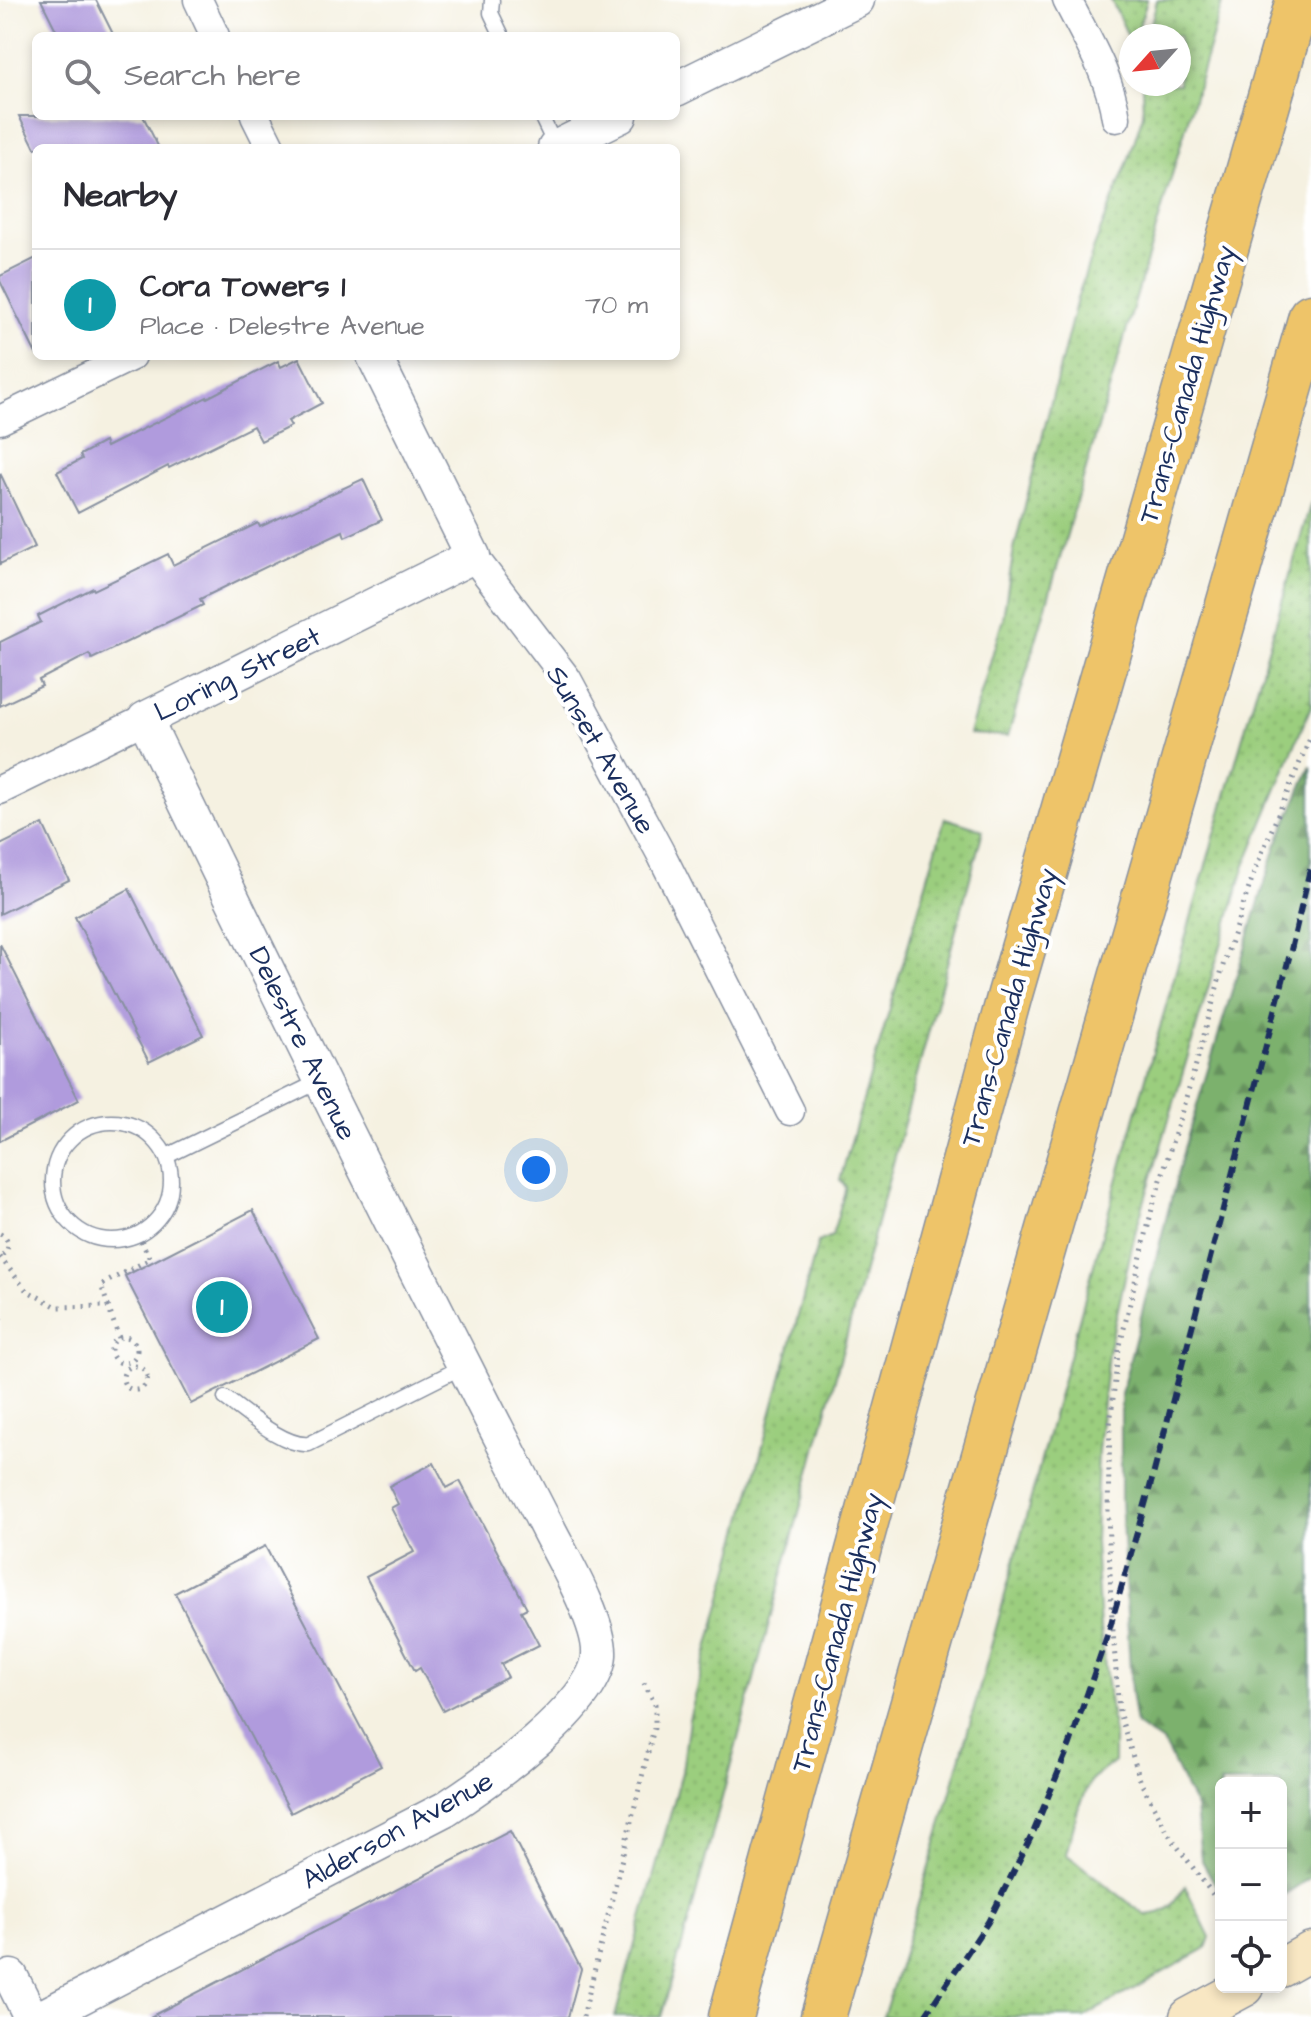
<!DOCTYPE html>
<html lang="en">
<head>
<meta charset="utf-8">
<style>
  :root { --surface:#fff; --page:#f2f2f3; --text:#2b2b33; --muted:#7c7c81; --line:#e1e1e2; --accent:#d93025 }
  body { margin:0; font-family:"Architects Daughter",sans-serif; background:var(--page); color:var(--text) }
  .controls { position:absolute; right:24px; bottom:24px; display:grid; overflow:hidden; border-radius:12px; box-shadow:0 4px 12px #0003 }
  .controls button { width:72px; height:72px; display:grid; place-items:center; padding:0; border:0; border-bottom:2px solid var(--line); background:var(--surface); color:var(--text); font:40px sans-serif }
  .compass { position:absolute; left:1119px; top:24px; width:72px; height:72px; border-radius:50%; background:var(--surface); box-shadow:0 4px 12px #0003; rotate:243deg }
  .you { position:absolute; left:536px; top:1170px; width:28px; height:28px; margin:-20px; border:6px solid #fff; border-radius:50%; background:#1a73e8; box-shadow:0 0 0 12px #1a73e833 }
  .badge { display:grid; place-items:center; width:52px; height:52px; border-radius:50%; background:var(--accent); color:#fff; font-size:26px; font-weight:700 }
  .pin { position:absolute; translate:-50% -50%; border:4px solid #fff; box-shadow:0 2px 8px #0006 }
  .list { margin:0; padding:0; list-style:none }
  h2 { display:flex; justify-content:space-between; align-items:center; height:104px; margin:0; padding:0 32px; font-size:34px }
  h2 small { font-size:26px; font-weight:400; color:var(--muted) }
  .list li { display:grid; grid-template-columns:52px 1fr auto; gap:24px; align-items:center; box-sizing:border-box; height:112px; padding:0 32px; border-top:2px solid var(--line) }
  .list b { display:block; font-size:30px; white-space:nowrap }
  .list p { margin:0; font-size:26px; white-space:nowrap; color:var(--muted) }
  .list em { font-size:26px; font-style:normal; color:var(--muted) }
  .icon { flex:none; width:44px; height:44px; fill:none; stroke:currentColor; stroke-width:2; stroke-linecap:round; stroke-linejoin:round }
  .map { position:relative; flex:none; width:1311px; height:2017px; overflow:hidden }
  .search { position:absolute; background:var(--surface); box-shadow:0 4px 12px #0003; left:32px; top:32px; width:648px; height:88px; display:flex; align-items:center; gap:20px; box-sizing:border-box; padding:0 28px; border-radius:12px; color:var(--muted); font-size:30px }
  .panel { position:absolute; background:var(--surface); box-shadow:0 4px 12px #0003; left:32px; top:144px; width:648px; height:216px; border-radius:12px }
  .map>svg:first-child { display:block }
</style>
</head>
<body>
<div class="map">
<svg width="1311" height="2017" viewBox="0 0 1311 2017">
  <defs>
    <pattern id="green-dots" width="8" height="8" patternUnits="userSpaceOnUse" patternTransform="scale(2)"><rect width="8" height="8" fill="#9bce7e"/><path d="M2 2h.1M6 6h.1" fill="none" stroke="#85b16f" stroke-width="1.8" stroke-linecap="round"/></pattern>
    <pattern id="forest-firs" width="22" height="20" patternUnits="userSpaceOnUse" patternTransform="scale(2)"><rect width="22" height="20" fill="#7cb16d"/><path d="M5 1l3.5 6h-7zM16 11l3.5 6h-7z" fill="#65905d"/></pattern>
  </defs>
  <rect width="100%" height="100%" fill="#fff"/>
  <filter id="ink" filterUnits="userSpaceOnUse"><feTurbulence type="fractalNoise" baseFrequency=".0125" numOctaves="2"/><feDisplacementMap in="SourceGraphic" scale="16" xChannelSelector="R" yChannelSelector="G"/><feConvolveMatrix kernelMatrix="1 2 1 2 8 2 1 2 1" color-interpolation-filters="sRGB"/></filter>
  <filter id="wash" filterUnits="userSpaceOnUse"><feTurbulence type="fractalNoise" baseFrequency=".006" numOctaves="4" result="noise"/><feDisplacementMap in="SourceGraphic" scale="32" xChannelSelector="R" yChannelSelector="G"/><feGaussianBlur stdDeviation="1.8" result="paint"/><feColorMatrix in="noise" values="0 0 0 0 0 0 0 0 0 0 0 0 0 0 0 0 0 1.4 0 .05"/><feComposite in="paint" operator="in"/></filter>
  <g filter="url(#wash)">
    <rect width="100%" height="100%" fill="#f5f1e1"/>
    <g fill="url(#green-dots)" stroke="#5b7e6e" stroke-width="2">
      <path d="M1111 0H1147L1136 36H1131V42Z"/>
      <path d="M1157 0H1223L1008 736 969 734 1003 618 1014 549 1077 299 1094 247 1128 161 1143 114 1142 84H1179V36H1148Z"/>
      <path d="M1311 502V706L1244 868 1135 1233 1108 1353 1098 1451 1095 1542 1100 1629 1114 1736V1762L1092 1779 1078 1809 1066 1854 1145 1915C1169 1914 1173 1905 1185 1886L1210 1937 1206 1948 1084 2017H883C966 1758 1030 1494 1103 1232 1170 988 1240 745 1311 502Z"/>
      <path d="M945 818 983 830 685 1935 661 2017H615L682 1772 689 1719 818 1242 832 1236 846 1187 840 1180Z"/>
    </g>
    <path fill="url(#forest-firs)" stroke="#4c7066" stroke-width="2" d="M1311 766V1877L1281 1897V1783H1221V1894L1201 1859 1196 1808 1164 1744 1136 1725 1131 1691 1121 1498V1394L1185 1145 1276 846Z"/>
    <g id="blocks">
      <g fill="#b09bdd">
        <path d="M41 0H96L114 36H59Z"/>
        <path d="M19 116H143L159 148H35Z"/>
        <path d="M36 258V354L0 281V276Z"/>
        <path d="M299 358 322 403 288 421 291 426 261 441 253 426 169 468 168 466 78 513 57 472 82 459 80 455 104 442 106 447 207 397V398L278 361 281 367Z"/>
        <path d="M0 473 35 547 0 564Z"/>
        <path d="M363 479 382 520 345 537 343 531 313 545V544L200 599 203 605 92 659 89 654 39 680 42 686 0 706V642L41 622 38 616 93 588 94 590 168 554 173 565 258 523 260 527Z"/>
        <path d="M43 824 69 880 0 914V845Z"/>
        <path d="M129 889 203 1035 149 1062 75 917Z"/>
        <path d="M0 944 79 1100 0 1141Z"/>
        <path d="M253 1210 319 1339 191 1404 125 1276Z"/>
        <path d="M434 1463 447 1488 460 1481 527 1608 521 1611 539 1645 501 1664 508 1677 443 1711 420 1668 415 1671 366 1577 414 1552 391 1508 398 1504 389 1486Z"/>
        <path d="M265 1546 381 1766 291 1813 175 1593Z"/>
        <path d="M510 1831 581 1969 568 2017H150Z"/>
      </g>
    </g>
  </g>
  <g filter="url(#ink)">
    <use href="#blocks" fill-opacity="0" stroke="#8890a0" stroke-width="2"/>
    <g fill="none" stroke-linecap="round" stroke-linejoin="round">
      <g stroke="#8890a0" stroke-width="17">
        <g id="service">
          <path d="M492 0 491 13 502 36"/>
          <path d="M541 116 556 147"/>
          <circle cx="112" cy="1181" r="59"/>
          <path d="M167 1156 322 1080"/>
          <path d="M225 1398C245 1412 284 1447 309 1444L464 1366"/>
        </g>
      </g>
      <g stroke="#8890a0" stroke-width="31">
        <g id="minor">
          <path d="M198 0 215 36"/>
          <path d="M1067 0C1086 38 1110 75 1116 118"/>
          <path d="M255 116 271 148"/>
          <path d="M0 420 132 356"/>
          <path d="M473 556 567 679 660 852 790 1111"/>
          <path d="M0 790 145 719"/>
        </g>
      </g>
      <g stroke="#8890a0" stroke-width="37">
        <g id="tertiary">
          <path d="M676 89 857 0"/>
          <path d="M555 148 620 116"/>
          <path d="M11 1977 31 2017"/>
          <path d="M42 2017 445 1809C485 1783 597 1705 599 1655 601 1624 565 1562 550 1533 522 1478 493 1423 466 1369 356 1154 250 936 145 719L473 556 374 356"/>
        </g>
      </g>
      <g stroke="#8890a0" stroke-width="41">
        <g id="secondary">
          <path d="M1281 1968 1311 1951"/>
          <path d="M1189 2017 1245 1987"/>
        </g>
      </g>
      <g stroke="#8890a0" stroke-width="47">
        <g id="motorway">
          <path d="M731 2017 1010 994 1298 0"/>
          <path d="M823 2017 1311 316"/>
        </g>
      </g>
      <g stroke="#8890a0" stroke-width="5" stroke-dasharray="2 6" stroke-linecap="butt">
        <path d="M0 1234C10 1239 11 1251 0 1256"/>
        <path d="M0 1257 26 1290 57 1307 108 1306 101 1285 150 1259 138 1234"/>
        <path d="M108 1306 119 1338"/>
        <path d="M0 1318 2 1321"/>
        <circle cx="124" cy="1350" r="13"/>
        <circle cx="135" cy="1378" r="12"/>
        <path d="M1221 1908 1217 1900 1171 1838 1141 1783 1119 1712 1111 1604 1108 1510 1110 1425 1118 1354 1152 1209 1195 1068 1224 962 1256 867 1311 736"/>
        <path d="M583 2017 655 1724V1704L644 1683"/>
      </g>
      <use href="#service" stroke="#fff" stroke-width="14"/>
      <use href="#minor" stroke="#fff" stroke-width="28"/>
      <use href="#tertiary" stroke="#fff" stroke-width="34"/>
      <use href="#secondary" stroke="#f8e7c3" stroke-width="38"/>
      <use href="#motorway" stroke="#eec469" stroke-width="44"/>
      <path stroke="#1b2f5e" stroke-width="6" stroke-dasharray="12 6" stroke-linecap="butt" d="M924 2017 988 1922 1033 1833 1070 1744 1110 1627 1150 1487 1291 950 1311 865"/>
    </g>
  </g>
  <g text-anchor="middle" stroke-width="8" stroke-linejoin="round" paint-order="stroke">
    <g font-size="28" fill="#1b2f5e" stroke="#fff">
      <text transform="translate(1186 384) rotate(-74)" y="10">Trans-Canada Highway</text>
      <text transform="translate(237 673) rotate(-26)" y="10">Loring Street</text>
      <text transform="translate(602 749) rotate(60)" y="10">Sunset Avenue</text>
      <text transform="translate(1008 1007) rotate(-74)" y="10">Trans-Canada Highway</text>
      <text transform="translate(304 1043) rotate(64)" y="10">Delestre Avenue</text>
      <text transform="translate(836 1632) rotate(-75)" y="10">Trans-Canada Highway</text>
      <text transform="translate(397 1829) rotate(-29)" y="10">Alderson Avenue</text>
    </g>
  </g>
</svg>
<div class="controls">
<button>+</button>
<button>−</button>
<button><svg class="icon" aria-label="locate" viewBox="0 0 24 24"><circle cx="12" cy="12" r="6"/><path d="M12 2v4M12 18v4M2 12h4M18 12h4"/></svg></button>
</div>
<svg class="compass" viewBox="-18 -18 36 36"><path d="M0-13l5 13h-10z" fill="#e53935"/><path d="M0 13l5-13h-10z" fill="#7c7c81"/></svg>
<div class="you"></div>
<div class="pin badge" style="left:222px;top:1307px;background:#0f9aa8">1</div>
<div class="search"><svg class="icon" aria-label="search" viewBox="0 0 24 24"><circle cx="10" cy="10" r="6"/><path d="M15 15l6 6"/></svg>Search here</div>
<section class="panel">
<h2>Nearby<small></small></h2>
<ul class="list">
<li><span class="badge" style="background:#0f9aa8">1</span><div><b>Cora Towers 1</b><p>Place · Delestre Avenue</p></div><em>70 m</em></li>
</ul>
</section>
</div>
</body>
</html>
